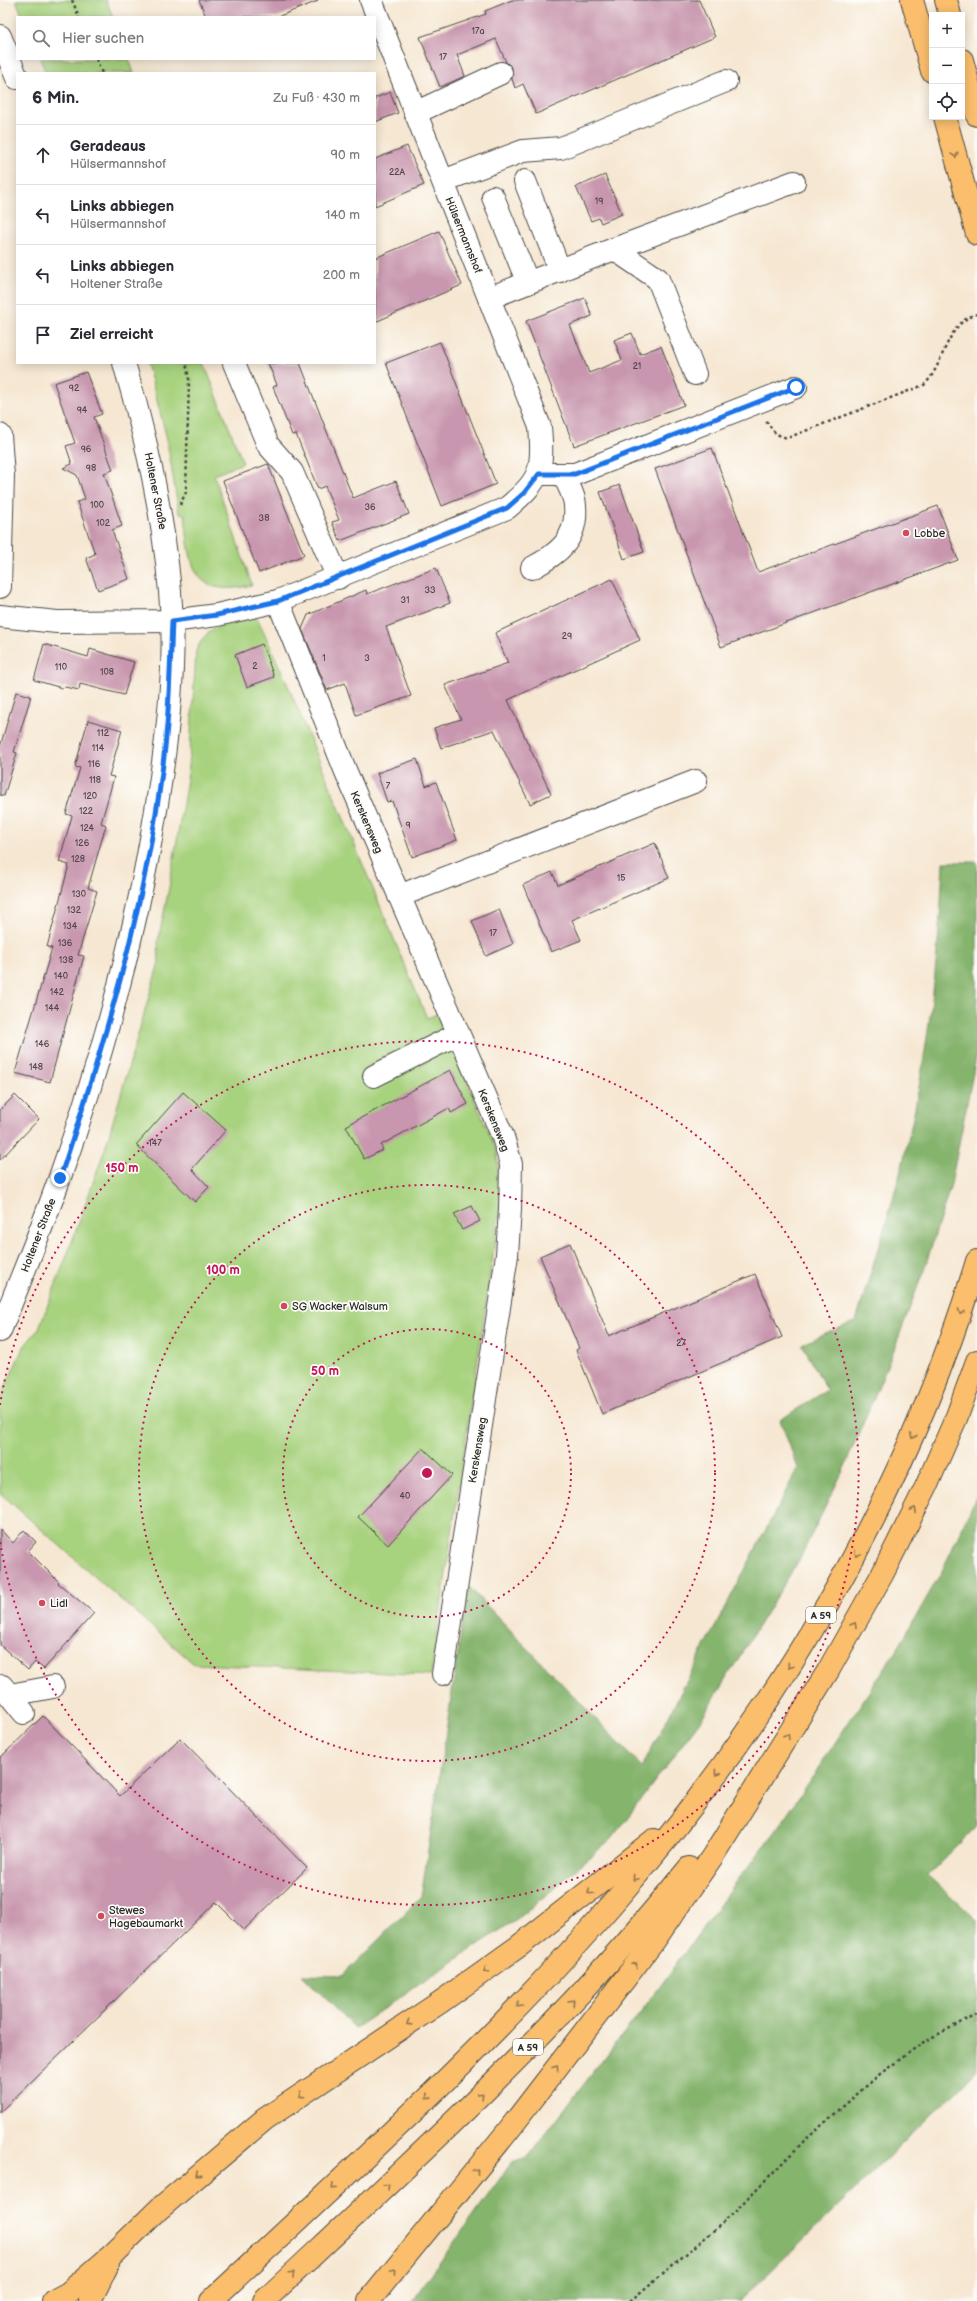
<!DOCTYPE html>
<html lang="de">
<head>
<meta charset="utf-8">
<style>
  :root { --surface:#fff; --page:#f7f7f7; --text:#2b2b33; --muted:#7c7c81; --line:#e1e1e2 }
  body { margin:0; font-family:"Balsamiq Sans",sans-serif; background:var(--page); color:var(--text) }
  .controls { position:absolute; right:12px; top:12px; display:grid; overflow:hidden; border-radius:0px; box-shadow:0 2px 10px #0003 }
  .controls button { width:36px; height:36px; display:grid; place-items:center; padding:0; border:0; border-bottom:1px solid var(--line); background:var(--surface); color:var(--text); font:20px sans-serif }
  .stop { position:absolute; width:12px; height:12px; margin:-9px; border:3px solid #1a73e8; border-radius:50%; background:#fff }
  .stop.end { background:#1a73e8; border-color:#fff; box-shadow:0 1px 4px #0008 }
  .list { margin:0; padding:0; list-style:none }
  h2 { display:flex; justify-content:space-between; align-items:center; height:52px; margin:0; padding:0 16px; font-size:17px }
  h2 small { font-size:13px; font-weight:400; color:var(--muted) }
  .list li { display:grid; grid-template-columns:26px 1fr auto; gap:12px; align-items:center; box-sizing:border-box; height:60px; padding:0 16px; border-top:1px solid var(--line) }
  .list b { display:block; font-size:15px; white-space:nowrap }
  .list p { margin:0; font-size:13px; white-space:nowrap; color:var(--muted) }
  .list em { font-size:13px; font-style:normal; color:var(--muted) }
  .icon { flex:none; width:22px; height:22px; fill:none; stroke:currentColor; stroke-width:2; stroke-linecap:round; stroke-linejoin:round }
  .map { position:relative; flex:none; width:977px; height:2301px; overflow:hidden }
  .search { position:absolute; background:var(--surface); box-shadow:0 2px 10px #0003; left:16px; top:16px; width:360px; height:44px; display:flex; align-items:center; gap:10px; box-sizing:border-box; padding:0 14px; border-radius:0px; color:var(--muted); font-size:15px }
  .panel { position:absolute; background:var(--surface); box-shadow:0 2px 10px #0003; left:16px; top:72px; width:360px; height:292px; border-radius:0px }
  .map>svg:first-child { display:block }
</style>
</head>
<body>
<div class="map">
<svg width="977" height="2301" viewBox="0 0 977 2301">
  <rect width="100%" height="100%" fill="#fdfcf7"/>
  <filter id="ink" filterUnits="userSpaceOnUse"><feTurbulence type="fractalNoise" baseFrequency=".025" numOctaves="2"/><feDisplacementMap in="SourceGraphic" scale="8" xChannelSelector="R" yChannelSelector="G"/><feConvolveMatrix kernelMatrix="1 2 1 2 8 2 1 2 1" color-interpolation-filters="sRGB"/></filter>
  <filter id="wash" filterUnits="userSpaceOnUse"><feTurbulence type="fractalNoise" baseFrequency=".012" numOctaves="4" result="noise"/><feDisplacementMap in="SourceGraphic" scale="16" xChannelSelector="R" yChannelSelector="G"/><feGaussianBlur stdDeviation="0.9" result="paint"/><feColorMatrix in="noise" values="0 0 0 0 0 0 0 0 0 0 0 0 0 0 0 0 0 1.4 0 .05"/><feComposite in="paint" operator="in"/></filter>
  <g filter="url(#wash)">
    <rect width="100%" height="100%" fill="#f6e7d2"/>
    <g fill="#a7d27e" stroke="#697e54">
      <path d="M16 0H106L113 17H23Z"/>
      <path d="M40 59H129L134 73H46Z"/>
      <path d="M147 363H204L243 463 214 475 252 585C190 600 190 563 185 514L179 513 166 435Z"/>
      <path d="M257 617 289 688 427 1018 438 1014 497 1152 501 1202 431 1675 194 1664 0 1493V1398L23 1348 39 1328 69 1250 105 1149 159 962 158 941 169 888 189 767 196 651C208 622 229 623 257 617Z"/>
    </g>
    <g fill="#85b46d" stroke="#58704c">
      <path d="M943 862H977V1053L951 1184 924 1270 893 1352 843 1471 799 1560 700 1721 612 1838 524 1914 355 2028 302 1975 342 1976 421 1897 468 1586 642 1767 798 1468 780 1420 827 1390 802 1344 856 1321C872 1267 890 1213 904 1158 927 1062 939 961 943 862Z"/>
      <path d="M977 1495V1826L928 1875 977 1920V2071L740 2301H412L512 2162 527 2157 656 1992 734 1885 779 1827 900 1645 943 1569Z"/>
    </g>
    <g id="blocks">
      <g fill="#c896ae">
        <path d="M199 0H317L318 1 277 17H206Z"/>
        <path d="M512 0H699L715 37 536 114 523 84 515 88 512 79V68L506 62 496 39 457 55 465 76 440 87 420 37 486 14 485 11Z"/>
        <path d="M390 92 398 113 375 122V98Z"/>
        <path d="M407 146 424 185 375 206V159Z"/>
        <path d="M605 175 622 214 601 223 599 218 591 221 576 187Z"/>
        <path d="M439 231 462 285 375 322V258Z"/>
        <path d="M585 298 592 316 570 325 589 373 622 360 614 340 632 333 640 354 661 346 684 405 574 446 526 321Z"/>
        <path d="M440 342 496 484 442 506 386 363Z"/>
        <path d="M268 363H300L353 498 396 481 409 514 340 541 332 522 339 520 325 486 318 489 296 434 292 435 273 387 277 385Z"/>
        <path d="M86 372 102 414 94 417 113 470 104 473 122 526 112 530 129 579 98 590 86 558 95 554 77 502 85 499 77 475 63 468 72 464 66 446 75 443 54 383Z"/>
        <path d="M712 448 758 572 938 506 958 560 721 647 655 469Z"/>
        <path d="M268 464 304 555 259 573 223 481Z"/>
        <path d="M620 485 644 552 624 559 600 492Z"/>
        <path d="M436 568 450 603 386 627 411 696 356 715 345 683 327 690 302 629 308 615 366 590 367 594Z"/>
        <path d="M612 579 640 640 508 700 551 794 530 804 494 730 441 748 434 728 461 719 445 685 508 663 495 633Z"/>
        <path d="M44 644 88 657 90 649 134 662 124 695 80 684 79 690 65 687 62 688 34 680Z"/>
        <path d="M262 644 274 677 247 687 235 655Z"/>
        <path d="M16 692 31 696 14 752 17 753 4 796 0 795V747Z"/>
        <path d="M88 720 122 730 109 776 114 777 101 823 106 825 88 888 97 891 78 955 84 956 50 1082 15 1073 52 948 47 947 69 865 59 862 72 816 66 814 80 768 75 767Z"/>
        <path d="M417 759 426 786 436 782 457 840 412 857 392 801 387 802 377 773Z"/>
        <path d="M655 843 669 878 572 920 581 940 551 952 523 885 552 872 558 885Z"/>
        <path d="M499 909 513 944 486 956 472 921Z"/>
        <path d="M450 1070 468 1104 451 1113 449 1108 381 1145 383 1150 364 1159 346 1126Z"/>
        <path d="M183 1092 226 1130 192 1169 209 1187 195 1202 136 1145Z"/>
        <path d="M15 1095 39 1119 0 1160V1110Z"/>
        <path d="M472 1206 480 1221 462 1230 454 1214Z"/>
        <path d="M570 1243 609 1336 755 1274 782 1337 602 1414 576 1350 579 1348 540 1256Z"/>
        <path d="M423 1448 452 1475 388 1545 358 1517Z"/>
        <path d="M0 1529 13 1543 24 1530 36 1542 28 1551 59 1582 58 1583 94 1613 44 1669 35 1662 28 1670 0 1645Z"/>
        <path d="M43 1716 120 1796 180 1738 307 1868 244 1930 216 1902 0 2112V1758Z"/>
      </g>
    </g>
  </g>
  <g filter="url(#ink)">
    <use href="#blocks" fill-opacity="0" stroke="#494744" stroke-width="1"/>
    <g fill="none" stroke-linecap="round" stroke-linejoin="round">
      <g stroke="#494744" stroke-width="24">
        <g id="minor">
          <path d="M0 36 17 78"/>
          <path d="M415 113 501 73"/>
          <path d="M443 181 523 151 561 148 726 81"/>
          <path d="M525 181 560 271"/>
          <path d="M493 197 528 283"/>
          <path d="M614 249 794 182"/>
          <path d="M489 298 614 249 658 279 695 374"/>
          <path d="M234 363 268 445 292 472 338 578"/>
          <path d="M0 435 3 476 0 587"/>
          <path d="M539 474H575L796 387"/>
          <path d="M532 568C558 554 578 539 575 506 575 496 567 483 563 474"/>
          <path d="M278 601 346 772 503 1137 511 1164 510 1209 507 1255 443 1674"/>
          <path d="M0 616 57 622 172 621 217 615 278 601 507 508C540 480 544 471 540 427L371 0"/>
          <path d="M399 896 696 781"/>
          <path d="M374 1076 458 1034"/>
          <path d="M0 1331C20 1280 42 1229 60 1177 103 1056 137 930 157 804 166 747 175 676 172 619 167 532 149 446 124 363"/>
          <path d="M2 1686 24 1713"/>
          <path d="M10 1695 53 1687"/>
        </g>
      </g>
      <g stroke="#494744" stroke-width="24">
        <g id="highway">
          <path d="M912 0 932 71"/>
          <path d="M946 0 950 15"/>
          <path d="M962 60 977 115"/>
          <path d="M945 117 977 234"/>
          <path d="M53 2301 68 2293 113 2254 159 2209 265 2119 442 2001 519 1946 654 1840"/>
          <path d="M90 2301 108 2264"/>
          <path d="M211 2301C349 2172 490 2046 613 1903 776 1716 905 1499 977 1261"/>
          <path d="M264 2301C368 2203 474 2106 572 2002 613 1959 651 1914 689 1868"/>
          <path d="M369 2301 508 2131 654 1941 712 1857 828 1671 883 1573 926 1487 957 1416 977 1361"/>
        </g>
      </g>
      <g stroke="#494744" stroke-width="2.5" stroke-dasharray="3 3" stroke-linecap="butt">
        <path d="M72 0 79 17"/>
        <path d="M96 59 102 73"/>
        <path d="M766 421 776 434 787 438 924 385C945 365 945 323 977 314"/>
        <path d="M180 505 186 492 189 379 186 363"/>
        <path d="M630 2301 725 2221 804 2141 880 2074 925 2041 977 2014"/>
      </g>
      <use href="#minor" stroke="#fff" stroke-width="22"/>
      <use href="#highway" stroke="#fabe6d" stroke-width="22"/>
    </g>
    <defs><path id="oneway-chevron" d="M-2-3.5L2.5 0L-2 3.5" fill="none" stroke-width="1.6" stroke-linecap="round" stroke-linejoin="round"/></defs>
    <g stroke="#92744c">
      <use href="#oneway-chevron" transform="translate(955 155) rotate(75)"/>
      <use href="#oneway-chevron" transform="translate(961 1312) rotate(110)"/>
      <use href="#oneway-chevron" transform="translate(913 1436) rotate(113)"/>
      <use href="#oneway-chevron" transform="translate(914 1510) rotate(-63)"/>
      <use href="#oneway-chevron" transform="translate(857 1554) rotate(118)"/>
      <use href="#oneway-chevron" transform="translate(854 1625) rotate(-61)"/>
      <use href="#oneway-chevron" transform="translate(790 1666) rotate(124)"/>
      <use href="#oneway-chevron" transform="translate(787 1736) rotate(-58)"/>
      <use href="#oneway-chevron" transform="translate(717 1773) rotate(127)"/>
      <use href="#oneway-chevron" transform="translate(635 1878) rotate(130)"/>
      <use href="#oneway-chevron" transform="translate(590 1892) rotate(142)"/>
      <use href="#oneway-chevron" transform="translate(635 1965) rotate(-52)"/>
      <use href="#oneway-chevron" transform="translate(486 1970) rotate(145)"/>
      <use href="#oneway-chevron" transform="translate(572 2002) rotate(-47)"/>
      <use href="#oneway-chevron" transform="translate(519 2005) rotate(134)"/>
      <use href="#oneway-chevron" transform="translate(409 2023) rotate(147)"/>
      <use href="#oneway-chevron" transform="translate(556 2068) rotate(-53)"/>
      <use href="#oneway-chevron" transform="translate(301 2095) rotate(146)"/>
      <use href="#oneway-chevron" transform="translate(481 2095) rotate(-45)"/>
      <use href="#oneway-chevron" transform="translate(428 2097) rotate(136)"/>
      <use href="#oneway-chevron" transform="translate(476 2171) rotate(-51)"/>
      <use href="#oneway-chevron" transform="translate(198 2174) rotate(139)"/>
      <use href="#oneway-chevron" transform="translate(387 2186) rotate(-44)"/>
      <use href="#oneway-chevron" transform="translate(334 2187) rotate(137)"/>
      <use href="#oneway-chevron" transform="translate(394 2271) rotate(-50)"/>
      <use href="#oneway-chevron" transform="translate(292 2274) rotate(-43)"/>
    </g>
  </g>
  <g fill="none" stroke-linecap="round" stroke-linejoin="round" filter="url(#ink)">
    <path stroke="#1a73e8" stroke-width="5" d="M60 1178C104 1045 144 911 162 772 169 722 170 671 172 621L217 615 278 601 507 508 524 493 539 474H575L796 387"/>
  </g>
  <g fill="none" stroke="#c2185b" stroke-width="2" stroke-dasharray="2 4">
    <circle cx="427" cy="1473" r="144"/>
    <circle cx="427" cy="1473" r="288"/>
    <path d="M0 1405A432 432 0 1 1 0 1541"/>
  </g>
  <g fill="#d1495b" stroke="#fdfcf7" stroke-width="1.5">
    <circle cx="906" cy="533" r="4"/>
    <circle cx="284" cy="1306" r="4"/>
    <circle cx="42" cy="1603" r="4"/>
    <circle cx="101" cy="1916" r="4"/>
  </g>
  <g text-anchor="middle" stroke-width="3.5" stroke-linejoin="round" paint-order="stroke">
    <g font-size="9" fill="#52464c">
      <text x="478" y="34">17a</text>
      <text x="443" y="60">17</text>
      <text x="397" y="175">22A</text>
      <text x="599" y="204">19</text>
      <text x="637" y="369">21</text>
      <text x="74" y="391">92</text>
      <text x="82" y="413">94</text>
      <text x="86" y="452">96</text>
      <text x="91" y="471">98</text>
      <text x="97" y="508">100</text>
      <text x="370" y="510">36</text>
      <text x="264" y="521">38</text>
      <text x="103" y="526">102</text>
      <text x="430" y="593">33</text>
      <text x="405" y="603">31</text>
      <text x="567" y="639">29</text>
      <text x="324" y="661">1</text>
      <text x="367" y="661">3</text>
      <text x="255" y="669">2</text>
      <text x="61" y="670">110</text>
      <text x="107" y="675">108</text>
      <text x="103" y="736">112</text>
      <text x="98" y="751">114</text>
      <text x="94" y="767">116</text>
      <text x="95" y="783">118</text>
      <text x="388" y="789">7</text>
      <text x="90" y="799">120</text>
      <text x="86" y="814">122</text>
      <text x="408" y="828">9</text>
      <text x="87" y="831">124</text>
      <text x="82" y="846">126</text>
      <text x="78" y="862">128</text>
      <text x="621" y="881">15</text>
      <text x="79" y="897">130</text>
      <text x="74" y="913">132</text>
      <text x="70" y="929">134</text>
      <text x="493" y="936">17</text>
      <text x="65" y="946">136</text>
      <text x="66" y="963">138</text>
      <text x="61" y="979">140</text>
      <text x="57" y="995">142</text>
      <text x="52" y="1011">144</text>
      <text x="42" y="1047">146</text>
      <text x="36" y="1070">148</text>
      <text x="155" y="1146">147</text>
      <text x="681" y="1346">27</text>
      <text x="405" y="1499">40</text>
    </g>
    <g fill="#fdfcf7" stroke="#6a6a68" stroke-width="1">
      <rect x="806" y="1607" width="30" height="16" rx="3"/>
      <rect x="513" y="2039" width="30" height="16" rx="3"/>
    </g>
    <g font-size="10" font-weight="bold" fill="#2b2b2b">
      <text x="821" y="1619">A 59</text>
      <text x="528" y="2051">A 59</text>
    </g>
    <g font-size="11" fill="#2b2b2b" stroke="#fdfcf7">
      <text transform="translate(464 235) rotate(68)" y="4">Hülsermannshof</text>
      <text transform="translate(156 491) rotate(79)" y="4">Holtener Straße</text>
      <text transform="translate(367 822) rotate(67)" y="4">Kerskensweg</text>
      <text transform="translate(494 1120) rotate(68)" y="4">Kerskensweg</text>
      <text transform="translate(38 1235) rotate(-69)" y="4">Holtener Straße</text>
      <text transform="translate(477 1450) rotate(-81)" y="4">Kerskensweg</text>
    </g>
    <g font-size="11" fill="#2b2b2b" stroke="#fdfcf7" text-anchor="start">
      <text x="914" y="537">Lobbe</text>
      <text x="292" y="1310">SG Wacker Walsum</text>
      <text x="50" y="1607">Lidl</text>
      <text x="109" y="1914">Stewes<tspan x="109" dy="13">Hagebaumarkt</tspan></text>
    </g>
  </g>
  <circle cx="427" cy="1473" r="6" fill="#c2185b" stroke="#fdfcf7" stroke-width="2"/>
  <g font-size="12" text-anchor="middle" font-weight="bold" fill="#c2185b" stroke="#fdfcf7" stroke-width="3.5" stroke-linejoin="round" paint-order="stroke">
    <text x="122" y="1172">150 m</text>
    <text x="223" y="1274">100 m</text>
    <text x="325" y="1375">50 m</text>
  </g>
</svg>
<div class="controls">
<button>+</button>
<button>−</button>
<button><svg class="icon" aria-label="locate" viewBox="0 0 24 24"><circle cx="12" cy="12" r="6"/><path d="M12 2v4M12 18v4M2 12h4M18 12h4"/></svg></button>
</div>
<div class="stop" style="left:796px;top:387px"></div>
<div class="stop end" style="left:60px;top:1178px"></div>
<div class="search"><svg class="icon" aria-label="search" viewBox="0 0 24 24"><circle cx="10" cy="10" r="6"/><path d="M15 15l6 6"/></svg>Hier suchen</div>
<section class="panel">
<h2>6 Min.<small>Zu Fuß · 430 m</small></h2>
<ul class="list">
<li><svg class="icon" aria-label="ahead" viewBox="0 0 24 24"><path d="M12 20V5M6 11l6-6 6 6"/></svg><div><b>Geradeaus</b><p>Hülsermannshof</p></div><em>90 m</em></li>
<li><svg class="icon" aria-label="left" viewBox="0 0 24 24"><path d="M17 20v-9H6M10 6l-5 5 5 5"/></svg><div><b>Links abbiegen</b><p>Hülsermannshof</p></div><em>140 m</em></li>
<li><svg class="icon" aria-label="left" viewBox="0 0 24 24"><path d="M17 20v-9H6M10 6l-5 5 5 5"/></svg><div><b>Links abbiegen</b><p>Holtener Straße</p></div><em>200 m</em></li>
<li><svg class="icon" aria-label="arrive" viewBox="0 0 24 24"><path d="M6 21V4h12l-3 4 3 4H6"/></svg><div><b>Ziel erreicht</b></div></li>
</ul>
</section>
</div>
</body>
</html>
